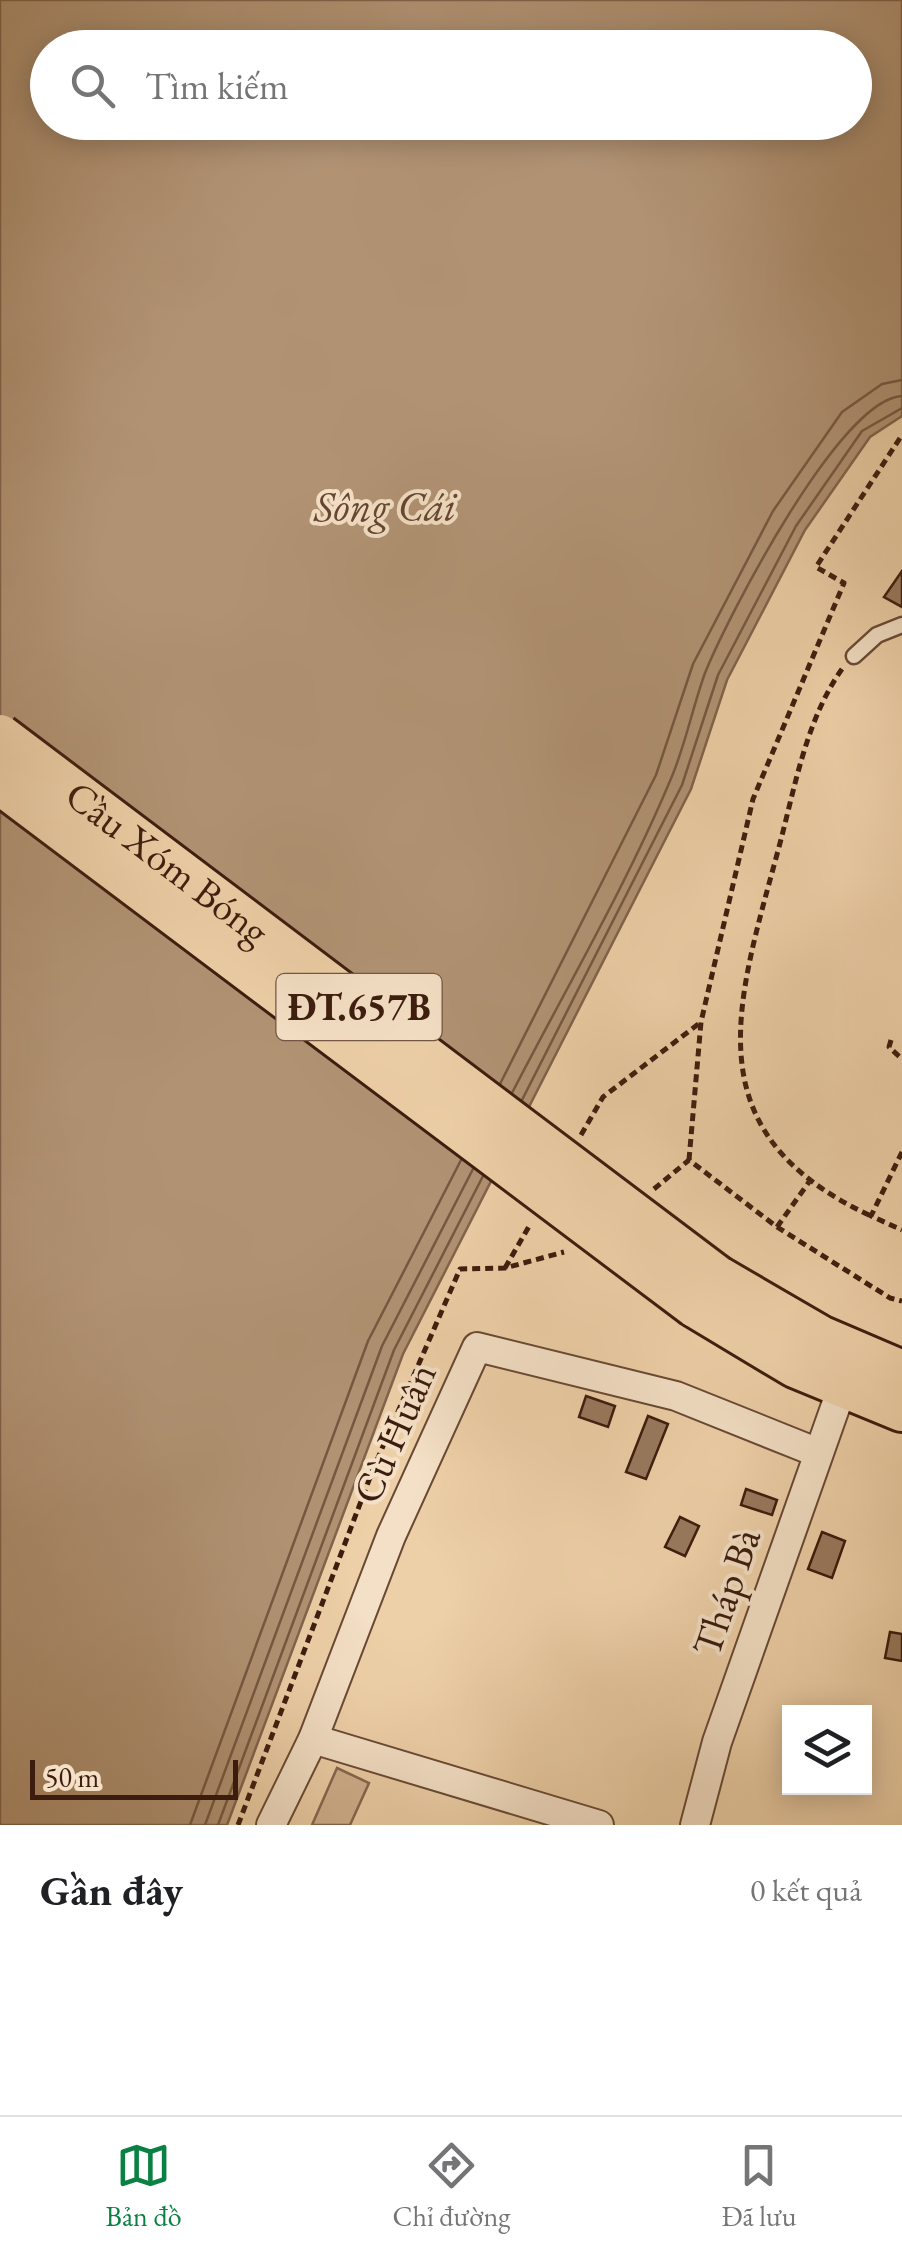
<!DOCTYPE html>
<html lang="vi">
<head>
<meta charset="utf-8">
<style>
  :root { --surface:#fff; --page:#f6f6f6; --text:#202124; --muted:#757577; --line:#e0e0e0; --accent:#0b8043 }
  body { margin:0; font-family:"EB Garamond",serif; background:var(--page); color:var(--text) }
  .controls { position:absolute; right:30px; bottom:30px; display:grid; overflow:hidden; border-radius:0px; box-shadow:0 5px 25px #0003 }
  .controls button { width:90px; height:90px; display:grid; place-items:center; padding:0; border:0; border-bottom:2px solid var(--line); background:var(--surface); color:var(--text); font:50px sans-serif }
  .scale { position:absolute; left:30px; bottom:25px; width:208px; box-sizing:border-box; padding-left:10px; border:5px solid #3c1c0e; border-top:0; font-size:28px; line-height:35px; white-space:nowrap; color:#3c1c0e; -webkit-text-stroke:8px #f4e0c6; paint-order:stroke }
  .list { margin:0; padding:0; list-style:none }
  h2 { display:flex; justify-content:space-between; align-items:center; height:130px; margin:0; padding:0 40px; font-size:42px }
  h2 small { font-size:32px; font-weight:400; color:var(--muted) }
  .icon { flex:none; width:55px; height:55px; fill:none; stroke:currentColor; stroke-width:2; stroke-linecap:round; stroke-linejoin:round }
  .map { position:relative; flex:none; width:902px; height:1825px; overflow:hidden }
  .search { position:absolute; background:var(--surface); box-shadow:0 5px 25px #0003; left:30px; right:30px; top:30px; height:110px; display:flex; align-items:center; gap:25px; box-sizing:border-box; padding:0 35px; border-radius:55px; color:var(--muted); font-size:38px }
  .sheet { height:290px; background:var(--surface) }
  nav { display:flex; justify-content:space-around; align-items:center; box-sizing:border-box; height:140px; border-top:2px solid var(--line); background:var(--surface); font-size:28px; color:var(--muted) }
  nav a { display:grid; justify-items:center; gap:5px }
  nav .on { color:var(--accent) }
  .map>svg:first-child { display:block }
</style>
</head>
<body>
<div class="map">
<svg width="902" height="1825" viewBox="0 0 902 1825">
  <rect width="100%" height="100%" fill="#eed0a8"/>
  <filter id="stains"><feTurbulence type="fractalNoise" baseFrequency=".002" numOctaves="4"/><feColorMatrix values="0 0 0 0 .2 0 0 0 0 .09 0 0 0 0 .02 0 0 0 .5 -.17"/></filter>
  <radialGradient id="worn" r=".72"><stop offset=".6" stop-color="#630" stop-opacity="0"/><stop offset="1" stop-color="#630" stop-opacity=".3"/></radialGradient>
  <path fill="#d0b18e" stroke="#86664e" stroke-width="2.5" d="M337 1768 369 1783 350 1825H312Z"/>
  <path fill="#b19374" stroke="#82634b" stroke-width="2.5" fill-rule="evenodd" d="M0 0H902V416L870 437 805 530 727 680 691 789 403 1354 227 1825H0ZM48 48H854V122H48Z"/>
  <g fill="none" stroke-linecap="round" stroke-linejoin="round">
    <g stroke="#765841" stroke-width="2.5">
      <path d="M500 1084 656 775 693 664 773 511 842 412 882 384 902 380"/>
      <path d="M512 1093C565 990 625 888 670 781 685 747 692 709 705 673 728 616 840 399 902 396"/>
      <path d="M522 1100 682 785 718 675 796 526 862 431 902 408"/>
      <path d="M190 1825 368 1341 461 1160"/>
      <path d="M205 1825 382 1346 473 1169"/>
      <path d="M218 1825 394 1350 483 1176"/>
    </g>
  </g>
  <g fill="#997a5e" stroke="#3c1c0e" stroke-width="2.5">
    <path d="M902 571V607L884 597Z"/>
    <path d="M586 1396 615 1406 608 1427 579 1417Z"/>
    <path d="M648 1416 668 1424 646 1479 626 1472Z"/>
    <path d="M746 1489 777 1500 772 1515 741 1505Z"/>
    <path d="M680 1517 699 1526 685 1556 665 1547Z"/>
    <path d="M822 1532 845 1541 832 1578 808 1569Z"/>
    <path d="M890 1632 902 1634V1661L885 1658Z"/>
  </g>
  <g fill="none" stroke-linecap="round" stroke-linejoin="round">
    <g stroke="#684934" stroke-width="19">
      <path id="lane" d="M854 656 877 635 902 625"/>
    </g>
    <g stroke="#684934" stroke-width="32">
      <g id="street">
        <path d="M313 1739 599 1825"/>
        <path d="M271 1825 313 1739 391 1536 477 1347 676 1396 816 1452"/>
        <path d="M695 1825 717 1742 842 1388"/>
      </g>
    </g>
    <g stroke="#3c1c0e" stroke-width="48">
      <g id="primary">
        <path d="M717 1277 820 1337 902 1372"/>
        <path d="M695 1306 795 1366 902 1410"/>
      </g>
    </g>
    <g stroke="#3c1c0e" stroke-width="5" stroke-dasharray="8 5" stroke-linecap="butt">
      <path d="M842 669C806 720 795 787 779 847 737 1003 690 1132 871 1216"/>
      <path d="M891 1040 889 1047 902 1059"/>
      <path d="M581 1135 603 1097 701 1022"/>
      <path d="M902 1152 871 1216 902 1230"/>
      <path d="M689 1160 701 1022 753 799 844 583 816 567 902 435"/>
      <path d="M654 1189 689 1160 777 1227 890 1298 902 1301"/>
      <path d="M777 1227 809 1182"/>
      <path d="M505 1268 531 1223"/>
      <path d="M238 1825 374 1467 460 1269 505 1268 564 1252"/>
    </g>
    <use href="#lane" stroke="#f4e0c6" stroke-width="14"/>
    <use href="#street" stroke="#f4e0c6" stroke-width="28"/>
    <use href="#primary" stroke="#eed0a8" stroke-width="42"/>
    <g stroke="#3c1c0e" stroke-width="48" stroke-linecap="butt">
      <g id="primary-bridge">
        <path id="s1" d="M0 736 717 1277"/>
        <path d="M0 783 695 1306"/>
      </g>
    </g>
    <use href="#primary-bridge" stroke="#eed0a8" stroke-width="42"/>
  </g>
  <g text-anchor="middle" stroke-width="8" stroke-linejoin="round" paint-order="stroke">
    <rect fill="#f4e0c6" stroke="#735745" stroke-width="2.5" x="276.5" y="974" width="165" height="66" rx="8"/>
    <g font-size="38" font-weight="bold" fill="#3c1c0e">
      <text x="359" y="1020">ĐT.657B</text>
    </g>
    <g font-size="40" fill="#3c1c0e" stroke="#f4e0c6">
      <text dy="14" stroke="none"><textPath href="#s1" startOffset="210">Cầu Xóm Bóng</textPath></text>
      <text transform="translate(394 1433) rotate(-66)" y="14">Cù Huân</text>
      <text transform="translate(726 1592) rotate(-71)" y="14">Tháp Bà</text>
    </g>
    <g font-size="42" font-style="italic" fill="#654632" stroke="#f4e0c6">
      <text x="385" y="521">Sông Cái</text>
    </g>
  </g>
  <rect width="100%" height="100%" filter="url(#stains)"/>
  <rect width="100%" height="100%" fill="url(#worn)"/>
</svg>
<div class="controls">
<button><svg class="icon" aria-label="layers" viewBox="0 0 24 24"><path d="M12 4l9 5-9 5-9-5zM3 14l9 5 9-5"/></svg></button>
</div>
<div class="scale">50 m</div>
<div class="search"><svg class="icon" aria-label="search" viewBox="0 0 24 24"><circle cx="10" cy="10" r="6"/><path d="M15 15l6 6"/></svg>Tìm kiếm</div>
</div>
<section class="sheet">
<h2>Gần đây<small>0 kết quả</small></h2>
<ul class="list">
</ul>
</section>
<nav>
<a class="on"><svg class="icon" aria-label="map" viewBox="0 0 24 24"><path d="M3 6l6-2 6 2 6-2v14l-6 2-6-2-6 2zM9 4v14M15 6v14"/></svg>Bản đồ</a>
<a><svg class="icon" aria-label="directions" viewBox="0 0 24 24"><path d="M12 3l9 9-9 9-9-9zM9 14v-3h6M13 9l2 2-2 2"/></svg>Chỉ đường</a>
<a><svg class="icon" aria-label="saved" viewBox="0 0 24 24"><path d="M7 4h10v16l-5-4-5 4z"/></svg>Đã lưu</a>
</nav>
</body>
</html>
